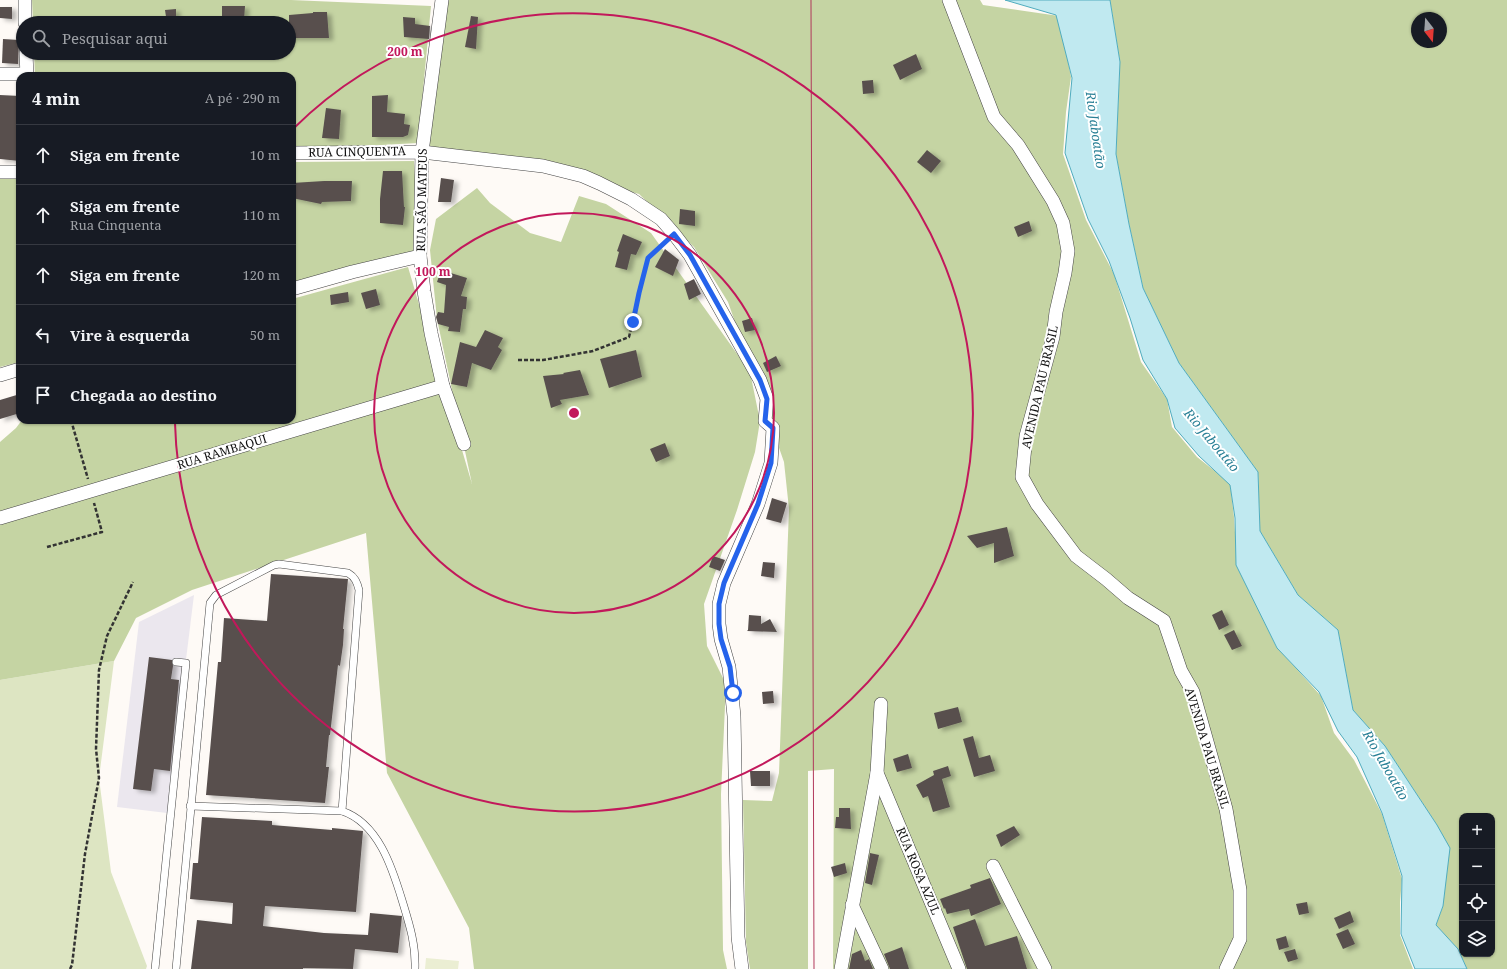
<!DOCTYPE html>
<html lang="pt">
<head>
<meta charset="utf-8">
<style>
  :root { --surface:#171b24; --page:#242831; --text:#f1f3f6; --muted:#9ea1a6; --line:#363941 }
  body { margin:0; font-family:"Noto Serif",serif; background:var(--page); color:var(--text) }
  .controls { position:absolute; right:12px; bottom:12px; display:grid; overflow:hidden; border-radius:8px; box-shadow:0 1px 3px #0004 }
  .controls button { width:36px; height:36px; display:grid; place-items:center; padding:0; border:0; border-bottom:1px solid var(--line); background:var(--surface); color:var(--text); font:20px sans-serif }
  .compass { position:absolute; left:1411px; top:12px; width:36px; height:36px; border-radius:50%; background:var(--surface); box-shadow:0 1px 3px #0004; rotate:163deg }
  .stop { position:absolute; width:12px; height:12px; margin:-9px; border:3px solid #2563eb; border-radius:50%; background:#fff }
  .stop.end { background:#2563eb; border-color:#fff; box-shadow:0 1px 4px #0008 }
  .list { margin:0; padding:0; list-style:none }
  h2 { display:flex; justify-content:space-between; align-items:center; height:52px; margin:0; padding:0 16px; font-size:17px }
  h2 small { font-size:13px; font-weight:400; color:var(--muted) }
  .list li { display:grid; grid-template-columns:26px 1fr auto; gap:12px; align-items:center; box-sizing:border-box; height:60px; padding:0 16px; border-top:1px solid var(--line) }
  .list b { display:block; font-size:15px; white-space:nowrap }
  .list p { margin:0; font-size:13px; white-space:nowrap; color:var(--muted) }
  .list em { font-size:13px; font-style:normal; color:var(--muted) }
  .icon { flex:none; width:22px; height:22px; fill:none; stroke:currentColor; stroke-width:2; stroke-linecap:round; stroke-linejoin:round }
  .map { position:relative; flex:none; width:1507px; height:969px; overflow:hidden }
  .search { position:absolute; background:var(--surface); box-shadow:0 1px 3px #0004; left:16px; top:16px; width:280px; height:44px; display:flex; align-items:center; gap:10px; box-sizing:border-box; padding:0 14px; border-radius:22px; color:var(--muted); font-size:15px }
  .panel { position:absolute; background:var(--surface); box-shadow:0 1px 3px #0004; left:16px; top:72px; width:280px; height:352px; border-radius:12px }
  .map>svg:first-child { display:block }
</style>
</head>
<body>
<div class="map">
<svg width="1507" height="969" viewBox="0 0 1507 969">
  <defs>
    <filter id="shadow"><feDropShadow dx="4.5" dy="2.5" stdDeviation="2" flood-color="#0004"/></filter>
  </defs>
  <rect width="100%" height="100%" fill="#fefaf6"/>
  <path fill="#ebe7ee" d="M194 595 167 813 117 807 139 622Z"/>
  <path fill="#dde5c2" d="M114 661 99 778 111 872 147 966 146 969H0V680Z"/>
  <g fill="#c5d4a3" fill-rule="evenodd">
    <path d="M32 0H291L431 6 418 143 292 150V76H35L34 53H289V23H33Z"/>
    <path d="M445 0H980L983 5 1059 16 1071 77 1066 112 1063 154 1086 220 1114 274 1141 362 1167 399 1172 427 1197 457 1230 483 1234 517 1237 564 1276 646 1321 696 1334 733 1354 760 1382 814 1402 879 1400 902V935L1413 969H833L834 769 808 771V969H750L746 942 743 800 772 801 779 773 789 509 784 462 728 302 694 247 639 194 529 164 422 152Z"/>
    <path d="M1110 0H1507V969H1467L1458 949 1436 925 1443 906 1437 825 1385 746 1353 710 1338 630 1298 595 1260 531 1258 472 1179 363 1143 288 1129 224 1116 154 1120 62ZM1417 18H1441V42H1417ZM1462 816H1492V954H1462Z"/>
    <path d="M414 161 418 242 417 253 292 284V162Z"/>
    <path d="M20 171V362L0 367V172Z"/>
    <path d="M477 188 490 203 530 233 561 242 579 196 606 204 651 233 750 372 760 421 755 452 737 510 704 604 707 646 726 684 721 794 723 950 727 969H474L469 928 387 773 366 533 192 590 136 618 114 661 0 680V442L16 428 22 420H292V299L408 267 472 484 437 319 430 250 436 219Z"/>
  </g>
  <path fill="#ebeed3" d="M426 958 459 961 458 969H425Z"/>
  <path fill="#c0e9f0" stroke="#50acbe" d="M1005 0H1110L1120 62 1116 154 1129 224 1143 288 1179 363 1258 472 1260 531 1298 595 1338 630 1353 710 1385 746 1437 825 1450 848 1443 906 1436 925 1458 949 1467 969H1415L1401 934 1402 876 1382 813 1357 757 1338 731 1319 692 1277 648 1236 565 1235 518 1230 485 1199 456 1175 428 1167 399 1143 360 1130 318 1109 261 1088 219 1065 153 1072 78 1056 15Z"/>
  <g fill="#58504e" filter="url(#shadow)">
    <path d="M222 6H245L244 20 222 19Z"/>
    <path d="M0 7H12V19L0 18Z"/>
    <path d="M176 9V23H167L165 10Z"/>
    <path d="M313 12H327L329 38H289V15L313 13Z"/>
    <path d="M471 16 478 17 476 49 465 47Z"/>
    <path d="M403 17 415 18V24L430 26 429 39 404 37Z"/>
    <path d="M3 39 19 40 18 64 2 63Z"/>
    <path d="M916 54 922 69 900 80 893 65Z"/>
    <path d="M873 80 874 93 863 94 862 81Z"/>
    <path d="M0 95 20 96V161L0 159Z"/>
    <path d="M388 95 387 112 405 114 404 124 410 125 408 135 403 137H372V96Z"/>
    <path d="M326 108 341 110 339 139 322 138Z"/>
    <path d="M927 150 941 161 931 173 917 162Z"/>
    <path d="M383 171H402L404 207H405L403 225 380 223V199Z"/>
    <path d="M441 178 454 180 451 202H438Z"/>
    <path d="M324 181H352L351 201 322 202 321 204 292 198V183Z"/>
    <path d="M680 209 695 211V226L679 224Z"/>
    <path d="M1029 221 1032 231 1018 237 1014 227Z"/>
    <path d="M623 234 642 242 636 255 631 254 627 270 615 267 619 252 617 251Z"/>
    <path d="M665 249 679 260 673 276 655 267Z"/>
    <path d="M441 270 467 278 461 296 467 297 466 309H463L460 332 448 331 449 327 438 324 436 317 438 312 444 313 446 285 437 282Z"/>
    <path d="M694 279 701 294 689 300 684 284Z"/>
    <path d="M376 289 380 305 366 309 361 293Z"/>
    <path d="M348 292 349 302 331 305 330 295Z"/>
    <path d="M752 318 755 330 745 332 742 321Z"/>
    <path d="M485 330 503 338 498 347 502 350 491 370 472 363 467 387 451 384 460 342 476 347Z"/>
    <path d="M636 350 642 377 609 388 600 359Z"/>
    <path d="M776 356 781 366 767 372 763 363Z"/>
    <path d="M580 370 589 395 560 400 562 404 551 408 543 376 564 374 563 373Z"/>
    <path d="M20 394V413L0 419V400Z"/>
    <path d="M665 443 670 456 656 462 650 449Z"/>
    <path d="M772 498 787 503 781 523 766 519Z"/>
    <path d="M1007 527 1014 556 994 563V543L977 548 967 536Z"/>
    <path d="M713 556 725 560 720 571 709 567Z"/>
    <path d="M763 562 775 563 774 578 761 576Z"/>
    <path d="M271 574 348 579 343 629H344L343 645 340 666 338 665 330 735H329L326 767H329L325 803 206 795 218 662H221L224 618 267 621Z"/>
    <path d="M1222 610 1229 625 1219 630 1212 615Z"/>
    <path d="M749 615 761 616V624L770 619 777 632 747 631 748 630Z"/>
    <path d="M1234 630 1242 646 1232 650 1224 635Z"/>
    <path d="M149 657 172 660 173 666 171 679 179 680 170 771 154 769 151 791 133 789Z"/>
    <path d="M773 691 774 703 763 704 762 692Z"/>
    <path d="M958 707 962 722 938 729 934 713Z"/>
    <path d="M973 736 979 758 990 755 995 771 974 777 963 739Z"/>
    <path d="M908 754 912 768 897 772 893 759Z"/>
    <path d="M948 766 951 776 942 779 950 807 933 812 928 796 923 798 916 785 934 775 933 771Z"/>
    <path d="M750 771H770V786H751Z"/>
    <path d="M839 808H850L851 829 835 828 836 817H839Z"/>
    <path d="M202 817 272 821V825L332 830V828L363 831 356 912 265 906 263 926 324 933 368 935 370 913 402 916 398 953 355 949 353 969 303 968V969H191L197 920 232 924 233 903 190 899 193 863H198Z"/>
    <path d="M1014 826 1020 835 1001 847 996 835Z"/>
    <path d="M870 853 879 855 872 885 865 883Z"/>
    <path d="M845 863 847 873 834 877 831 867Z"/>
    <path d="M990 878 1001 904 971 916 969 909 947 914 945 908 944 909 940 899 971 888 970 885Z"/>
    <path d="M1307 902 1309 913 1299 915 1296 904Z"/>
    <path d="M1350 911 1354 922 1339 929 1334 918Z"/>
    <path d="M975 919 985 946 1017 936 1027 969H967L953 927Z"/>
    <path d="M1348 929 1355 944 1343 949 1336 934Z"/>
    <path d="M1286 936 1289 947 1279 950 1276 939Z"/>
    <path d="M902 947 909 969H890L884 954Z"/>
    <path d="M1295 949 1298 959 1288 962 1284 952Z"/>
    <path d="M861 950 865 961 869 959 873 969H849L852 954Z"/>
  </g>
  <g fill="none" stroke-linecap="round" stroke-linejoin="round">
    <g stroke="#444" stroke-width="8">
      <g id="service">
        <path d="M190 806 342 811"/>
        <path d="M155 969 186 663 176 662"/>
        <path d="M176 969 210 603 216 595 274 565 279 564 348 573C355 577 357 582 359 590L342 811C378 823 392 867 402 900 409 923 416 944 415 969"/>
      </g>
    </g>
    <g stroke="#444" stroke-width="14">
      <g id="minor">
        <path d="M25 0V23"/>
        <path d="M442 0 422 152 420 256 424 291 431 333 443 386 464 444"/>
        <path d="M949 0 994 117 1018 145 1053 201 1063 223 1068 251 1065 273 1056 312 1053 337 1026 436 1022 477 1037 504 1076 556 1106 579 1128 598 1164 621 1181 671 1193 692 1226 809 1240 890V939L1226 969"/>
        <path d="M26 53 27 76"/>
        <path d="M0 74H27"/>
        <path d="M292 153 422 152 543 166 583 176 599 183 631 199 661 219 674 234 690 255 760 380 767 399 765 421 773 428 771 463 758 504 724 583 719 604V624L721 639 729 667 734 716 738 937 742 969"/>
        <path d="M0 172H20"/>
        <path d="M292 289 352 272 420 256"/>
        <path d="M0 375 20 369"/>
        <path d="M0 518 443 386"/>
        <path d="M877 773 959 969"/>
        <path d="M993 866 1045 969"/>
        <path d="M852 905 882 969"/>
        <path d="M841 969 877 773 881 704"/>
      </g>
    </g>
    <g stroke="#333" stroke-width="2.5" stroke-dasharray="4 2" stroke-linecap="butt">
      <path d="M518 360H543L593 351 629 337 648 258 665 242"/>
      <path d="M71 420 88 479"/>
      <path d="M47 547 102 532 94 503"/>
      <path d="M70 969 72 965 85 854 99 778 96 749 99 670 107 636 133 582"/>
    </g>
    <use href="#service" stroke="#fff" stroke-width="7"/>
    <use href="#minor" stroke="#fff" stroke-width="13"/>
    <path stroke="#b1385b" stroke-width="1" d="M811 0 814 969"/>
  </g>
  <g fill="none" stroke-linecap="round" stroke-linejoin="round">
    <path stroke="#2563eb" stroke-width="5" d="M633 322 639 293 648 258 674 234 690 255 760 380 767 399 765 421 773 428 771 463 758 504 724 583 719 604V624L721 639 730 667 733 693"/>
  </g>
  <g fill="none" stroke="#c2185b" stroke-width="2">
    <circle cx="574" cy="413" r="200"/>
    <path d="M294 128A399 399 0 1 1 175 423"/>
  </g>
  <g text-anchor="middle" stroke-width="4" stroke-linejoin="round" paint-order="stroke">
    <g font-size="12" fill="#111" stroke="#fff">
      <text transform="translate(357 152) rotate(-1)" y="4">RUA CINQUENTA</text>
      <text transform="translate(422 200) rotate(-89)" y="4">RUA SÃO MATEUS</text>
      <text transform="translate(1040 387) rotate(-77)" y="4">AVENIDA PAU BRASIL</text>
      <text transform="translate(222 452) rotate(-17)" y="4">RUA RAMBAQUI</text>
      <text transform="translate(1207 748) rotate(73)" y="4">AVENIDA PAU BRASIL</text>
      <text transform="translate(918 871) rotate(67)" y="4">RUA ROSA AZUL</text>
    </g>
    <g font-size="13" font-style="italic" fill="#287f95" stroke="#fff">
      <text transform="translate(1096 130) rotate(82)" y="5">Rio Jaboatão</text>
      <text transform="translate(1212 440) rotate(50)" y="5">Rio Jaboatão</text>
      <text transform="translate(1386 765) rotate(60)" y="5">Rio Jaboatão</text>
    </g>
  </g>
  <circle cx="574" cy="413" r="6" fill="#c2185b" stroke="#fff" stroke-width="2"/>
  <g font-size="12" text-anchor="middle" font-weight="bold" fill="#c2185b" stroke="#fff" stroke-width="4" stroke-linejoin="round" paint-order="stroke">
    <text x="405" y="56">200 m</text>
    <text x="433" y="276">100 m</text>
  </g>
</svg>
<div class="controls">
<button>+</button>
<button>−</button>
<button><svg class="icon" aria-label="locate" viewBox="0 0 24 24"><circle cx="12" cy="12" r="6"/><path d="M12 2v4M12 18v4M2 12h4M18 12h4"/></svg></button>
<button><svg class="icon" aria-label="layers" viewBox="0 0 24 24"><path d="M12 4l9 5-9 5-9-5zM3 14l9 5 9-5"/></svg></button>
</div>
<svg class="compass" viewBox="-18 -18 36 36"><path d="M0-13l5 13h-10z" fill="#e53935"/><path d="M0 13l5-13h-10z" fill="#9ea1a6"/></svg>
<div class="stop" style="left:733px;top:693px"></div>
<div class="stop end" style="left:633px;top:322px"></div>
<div class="search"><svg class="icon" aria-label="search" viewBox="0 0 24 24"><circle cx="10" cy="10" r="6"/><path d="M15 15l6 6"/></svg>Pesquisar aqui</div>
<section class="panel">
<h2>4 min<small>A pé · 290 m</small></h2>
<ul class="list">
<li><svg class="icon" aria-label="ahead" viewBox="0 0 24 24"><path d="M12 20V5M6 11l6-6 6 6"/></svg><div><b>Siga em frente</b></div><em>10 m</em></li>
<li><svg class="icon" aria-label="ahead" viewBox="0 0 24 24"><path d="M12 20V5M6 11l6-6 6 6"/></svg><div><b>Siga em frente</b><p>Rua Cinquenta</p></div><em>110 m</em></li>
<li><svg class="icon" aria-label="ahead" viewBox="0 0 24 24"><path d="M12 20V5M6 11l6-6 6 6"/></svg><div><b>Siga em frente</b></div><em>120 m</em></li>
<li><svg class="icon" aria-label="left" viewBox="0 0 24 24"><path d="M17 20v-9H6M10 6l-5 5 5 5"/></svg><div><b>Vire à esquerda</b></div><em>50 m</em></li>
<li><svg class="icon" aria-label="arrive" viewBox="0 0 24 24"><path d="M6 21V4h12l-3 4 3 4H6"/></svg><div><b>Chegada ao destino</b></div></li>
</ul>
</section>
</div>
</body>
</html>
